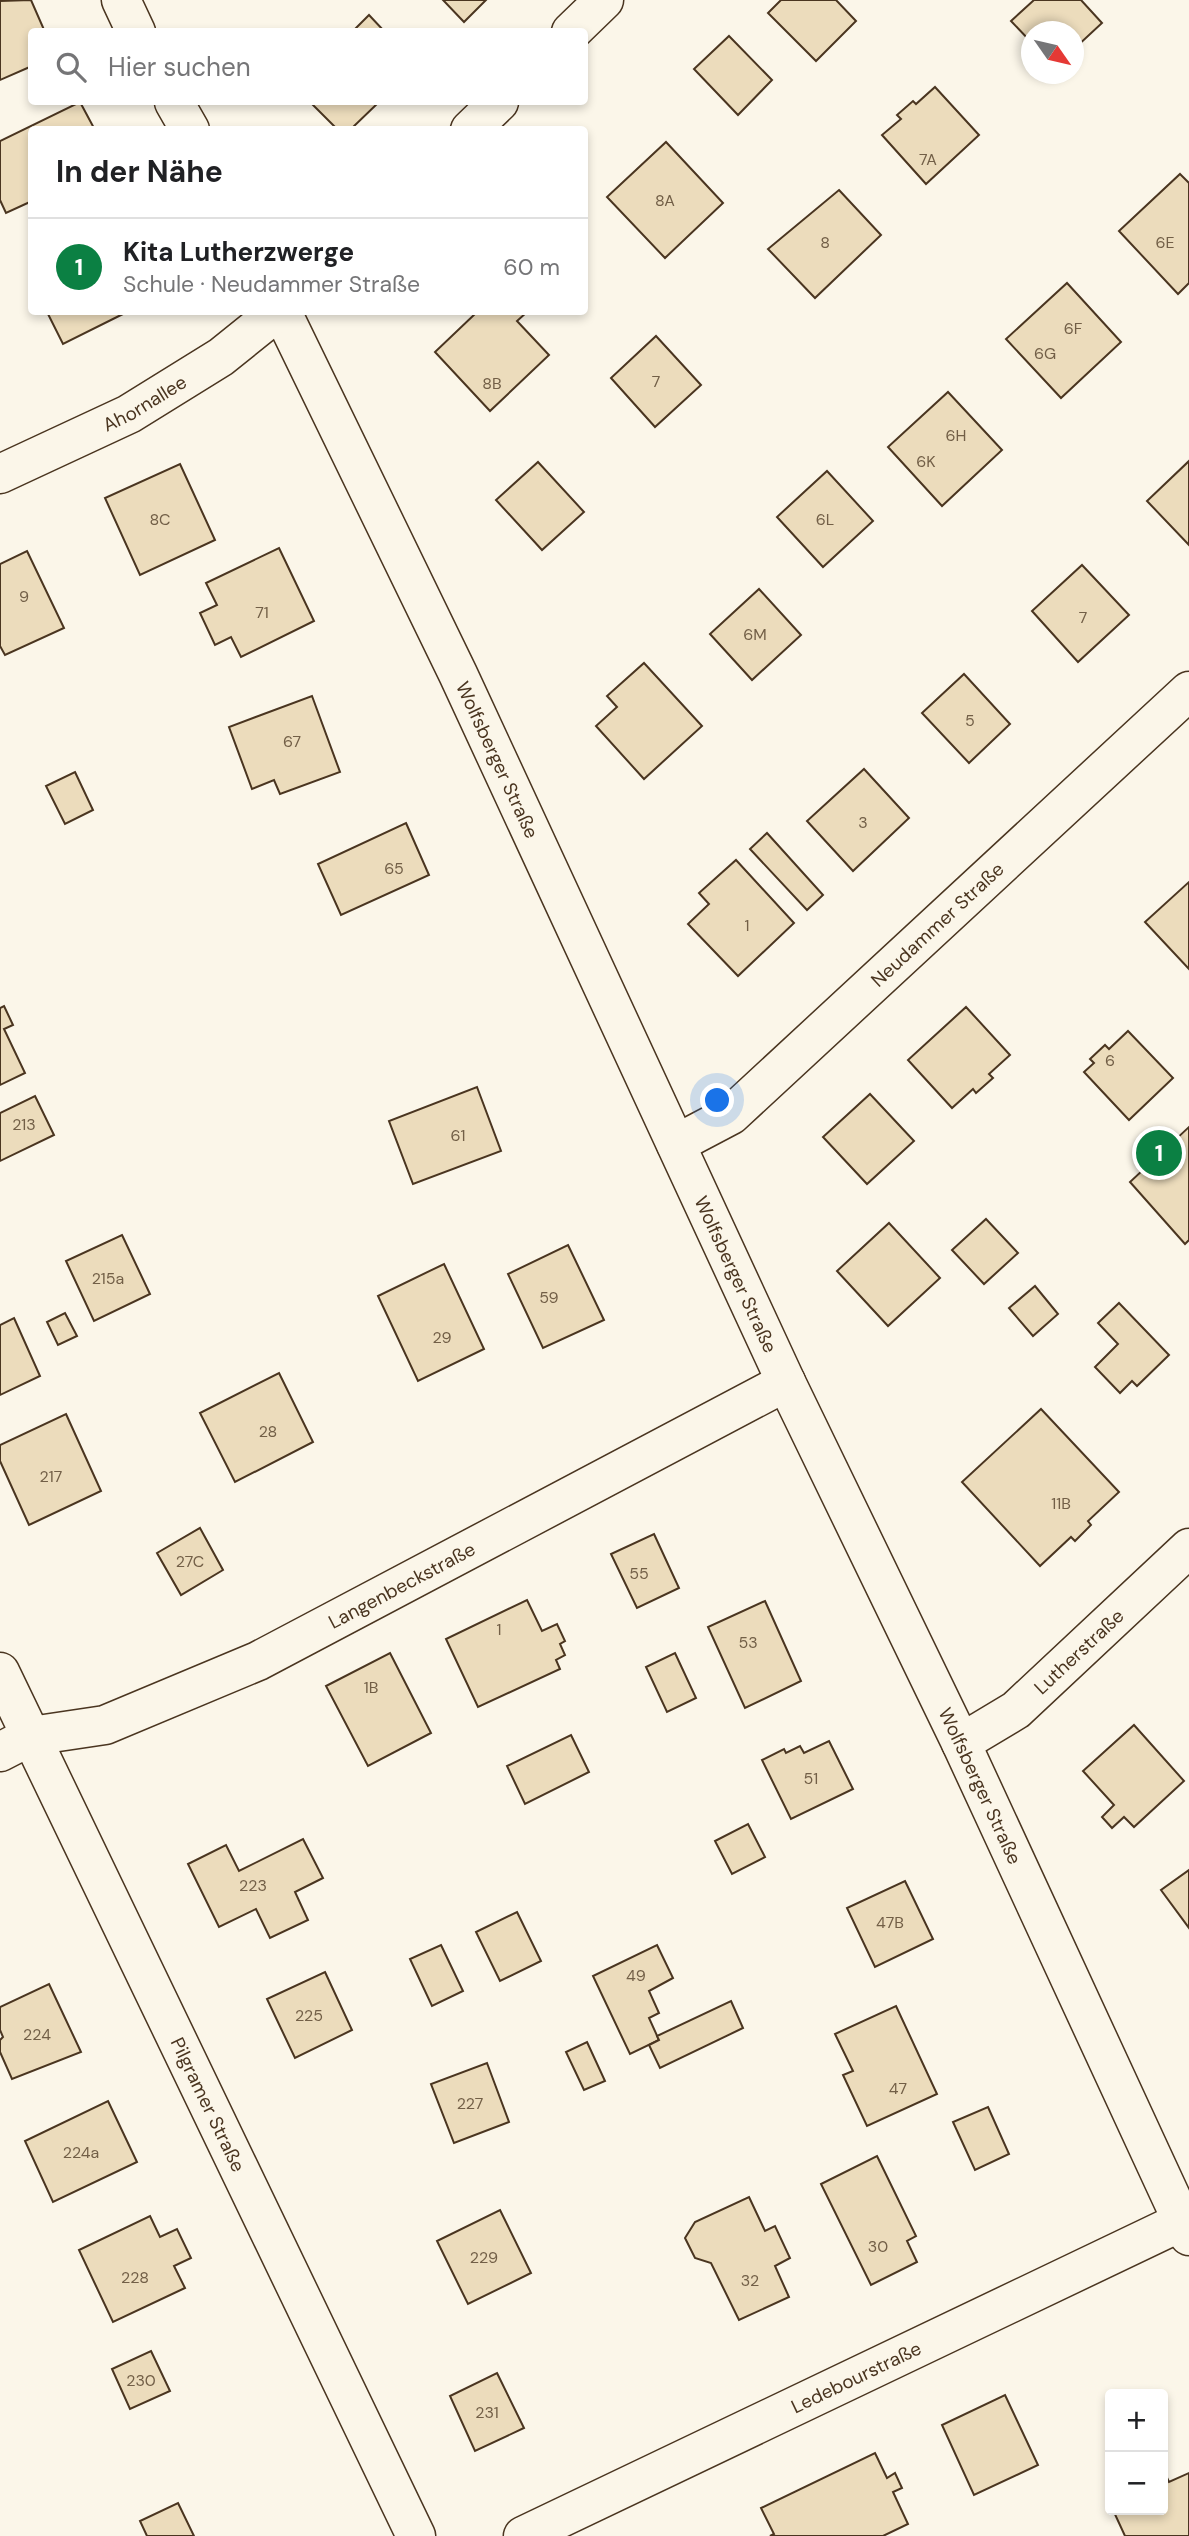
<!DOCTYPE html>
<html lang="de">
<head>
<meta charset="utf-8">
<style>
  :root { --surface:#fff; --page:#f6f6f6; --text:#202124; --muted:#757577; --line:#e0e0e0; --accent:#0b8043 }
  body { margin:0; font-family:"DM Sans",sans-serif; background:var(--page); color:var(--text) }
  .controls { position:absolute; right:21px; bottom:21px; display:grid; overflow:hidden; border-radius:7px; box-shadow:0 4px 10px #0003 }
  .controls button { width:63px; height:63px; display:grid; place-items:center; padding:0; border:0; border-bottom:2px solid var(--line); background:var(--surface); color:var(--text); font:35px sans-serif }
  .compass { position:absolute; left:1021px; top:21px; width:63px; height:63px; border-radius:50%; background:var(--surface); box-shadow:0 4px 10px #0003; rotate:124deg }
  .you { position:absolute; left:718px; top:1101px; width:24px; height:24px; margin:-18px; border:5px solid #fff; border-radius:50%; background:#1a73e8; box-shadow:0 0 0 10px #1a73e833 }
  .badge { display:grid; place-items:center; width:46px; height:46px; border-radius:50%; background:var(--accent); color:#fff; font-size:23px; font-weight:700 }
  .pin { position:absolute; translate:-50% -50%; border:4px solid #fff; box-shadow:0 2px 7px #0006 }
  .list { margin:0; padding:0; list-style:none }
  h2 { display:flex; justify-content:space-between; align-items:center; height:91px; margin:0; padding:0 28px; font-size:30px }
  h2 small { font-size:23px; font-weight:400; color:var(--muted) }
  .list li { display:grid; grid-template-columns:46px 1fr auto; gap:21px; align-items:center; box-sizing:border-box; height:98px; padding:0 28px; border-top:2px solid var(--line) }
  .list b { display:block; font-size:26px; white-space:nowrap }
  .list p { margin:0; font-size:23px; white-space:nowrap; color:var(--muted) }
  .list em { font-size:23px; font-style:normal; color:var(--muted) }
  .icon { flex:none; width:38px; height:38px; fill:none; stroke:currentColor; stroke-width:2; stroke-linecap:round; stroke-linejoin:round }
  .map { position:relative; flex:none; width:1189px; height:2536px; overflow:hidden }
  .search { position:absolute; background:var(--surface); box-shadow:0 4px 10px #0003; left:28px; top:28px; width:560px; height:77px; display:flex; align-items:center; gap:18px; box-sizing:border-box; padding:0 24px; border-radius:7px; color:var(--muted); font-size:26px }
  .panel { position:absolute; background:var(--surface); box-shadow:0 4px 10px #0003; left:28px; top:126px; width:560px; height:189px; border-radius:7px }
  .map>svg:first-child { display:block }
</style>
</head>
<body>
<div class="map">
<svg width="1189" height="2536" viewBox="0 0 1189 2536">
  <rect width="100%" height="100%" fill="#fbf6e9"/>
  <g fill="#ecdcbc" stroke="#4a3520" stroke-width="2">
    <path d="M31 0 45 32H32V66L0 80V1Z"/>
    <path d="M443 0H486L464 22Z"/>
    <path d="M781 0H836L856 21 816 61 768 13Z"/>
    <path d="M1034 0H1081L1102 23 1074 49V32H1032V43L1011 21Z"/>
    <path d="M369 15 385 32H352Z"/>
    <path d="M729 36 772 80 738 115 694 69Z"/>
    <path d="M935 87 979 135 926 184 882 135 901 119 897 115 913 101 916 104Z"/>
    <path d="M80 102 95 130H32V201L6 213 0 200V141Z"/>
    <path d="M310 102H379L350 130H338Z"/>
    <path d="M666 142 723 203 665 258 607 197Z"/>
    <path d="M1180 174 1189 183V283L1178 294 1119 231Z"/>
    <path d="M839 190 881 235 815 298 768 249Z"/>
    <path d="M1067 283 1121 342 1061 398 1006 339Z"/>
    <path d="M47 312H127L63 344Z"/>
    <path d="M477 312H527L517 321 549 355 490 411 435 352Z"/>
    <path d="M656 336 701 385 655 427 611 378Z"/>
    <path d="M948 392 1002 450 942 506 888 447Z"/>
    <path d="M1189 461V545L1147 501Z"/>
    <path d="M538 462 584 512 542 550 496 500Z"/>
    <path d="M180 464 215 540 140 575 105 498Z"/>
    <path d="M827 471 873 521 823 567 777 517Z"/>
    <path d="M279 548 314 621 241 657 231 637 215 645 200 613 217 605 206 583Z"/>
    <path d="M27 551 64 628 5 655 0 646V564Z"/>
    <path d="M1082 565 1129 615 1078 662 1032 611Z"/>
    <path d="M759 589 801 635 752 680 710 634Z"/>
    <path d="M644 663 702 726 644 779 596 726 617 707 607 696Z"/>
    <path d="M964 674 1010 724 969 763 922 713Z"/>
    <path d="M312 696 340 772 280 794 274 780 252 789 229 727Z"/>
    <path d="M864 769 909 818 853 871 807 821Z"/>
    <path d="M75 772 93 810 65 824 46 786Z"/>
    <path d="M406 823 429 875 341 915 318 864Z"/>
    <path d="M767 833 823 895 807 910 750 849Z"/>
    <path d="M736 860 794 923 738 976 688 924 709 904 699 893Z"/>
    <path d="M1189 882V969L1145 922Z"/>
    <path d="M4 1006 13 1025 4 1029 25 1073 0 1085V1008Z"/>
    <path d="M966 1007 1010 1055 989 1074 993 1078 976 1093 973 1089 952 1108 908 1060Z"/>
    <path d="M1128 1031 1173 1078 1129 1120 1084 1072 1094 1063 1090 1059 1105 1045 1109 1049Z"/>
    <path d="M477 1087 501 1151 413 1184 389 1121Z"/>
    <path d="M870 1094 914 1141 867 1184 823 1137Z"/>
    <path d="M35 1096 54 1135 0 1161V1113Z"/>
    <path d="M1189 1127V1240L1185 1244 1130 1182Z"/>
    <path d="M986 1219 1018 1253 984 1284 952 1250Z"/>
    <path d="M889 1223 940 1278 888 1326 837 1271Z"/>
    <path d="M122 1235 150 1294 94 1321 66 1261Z"/>
    <path d="M568 1245 604 1320 543 1348 508 1274Z"/>
    <path d="M444 1264 484 1349 418 1381 378 1296Z"/>
    <path d="M1035 1286 1058 1314 1033 1336 1009 1308Z"/>
    <path d="M1119 1303 1169 1355 1137 1386 1132 1381 1120 1393 1095 1367 1118 1344 1098 1323Z"/>
    <path d="M65 1313 77 1336 58 1345 47 1322Z"/>
    <path d="M14 1318 40 1376 0 1395V1325Z"/>
    <path d="M279 1373 313 1442 235 1482 200 1413Z"/>
    <path d="M1041 1409 1119 1492 1088 1521 1091 1525 1075 1541 1071 1537 1040 1566 962 1482Z"/>
    <path d="M66 1414 101 1491 29 1525 0 1461V1445Z"/>
    <path d="M200 1528 223 1570 181 1595 157 1553Z"/>
    <path d="M654 1534 679 1588 637 1608 611 1554Z"/>
    <path d="M527 1600 542 1631 557 1624 565 1641 560 1644 565 1655 556 1660 560 1669 478 1707 446 1639Z"/>
    <path d="M765 1601 801 1681 745 1708 708 1627Z"/>
    <path d="M390 1653 431 1733 368 1766 326 1686Z"/>
    <path d="M675 1653 696 1698 667 1712 646 1667Z"/>
    <path d="M1134 1725 1184 1781 1134 1827 1124 1817 1112 1828 1102 1817 1114 1805 1083 1771Z"/>
    <path d="M571 1735 589 1772 525 1804 507 1766Z"/>
    <path d="M829 1741 853 1789 791 1819 762 1760 784 1749 786 1753 800 1746 804 1753Z"/>
    <path d="M748 1824 765 1857 732 1874 715 1841Z"/>
    <path d="M303 1839 323 1878 295 1892 308 1920 270 1938 256 1909 219 1927 188 1864 226 1845 239 1871Z"/>
    <path d="M1189 1870V1928L1161 1890Z"/>
    <path d="M905 1881 933 1939 875 1967 847 1908Z"/>
    <path d="M517 1912 541 1961 500 1981 476 1932Z"/>
    <path d="M441 1945 463 1991 432 2006 410 1959Z"/>
    <path d="M657 1945 673 1978 649 1991 659 2013 649 2018 659 2040 630 2054 593 1976Z"/>
    <path d="M325 1972 352 2030 295 2058 267 1999Z"/>
    <path d="M49 1984 81 2052 12 2079 0 2052V2040L3 2037 0 2030V2007Z"/>
    <path d="M731 2001 743 2028 660 2068 649 2045 659 2040 657 2036Z"/>
    <path d="M896 2006 937 2094 867 2126 843 2075 853 2071 835 2034Z"/>
    <path d="M587 2042 605 2081 584 2090 566 2052Z"/>
    <path d="M487 2063 509 2122 454 2143 431 2084Z"/>
    <path d="M108 2101 137 2162 53 2202 25 2141Z"/>
    <path d="M988 2107 1009 2154 975 2170 953 2122Z"/>
    <path d="M877 2156 916 2236 907 2241 917 2262 871 2285 821 2184Z"/>
    <path d="M749 2197 765 2231 775 2226 790 2258 775 2266 789 2297 739 2320 711 2263 695 2258 685 2238 695 2222Z"/>
    <path d="M500 2210 531 2273 468 2304 437 2241Z"/>
    <path d="M150 2216 160 2237 177 2229 191 2258 174 2266 185 2288 113 2322 79 2250Z"/>
    <path d="M151 2351 170 2391 130 2409 112 2369Z"/>
    <path d="M497 2373 524 2428 475 2451 450 2396Z"/>
    <path d="M1005 2395 1038 2465 974 2495 942 2425Z"/>
    <path d="M875 2453 887 2478 895 2473 902 2488 893 2492 908 2524 883 2536H770L774 2534 761 2508Z"/>
    <path d="M1163 2469 1169 2482 1189 2473V2536H1125L1113 2510H1163Z"/>
    <path d="M178 2503 194 2536H147L140 2521Z"/>
  </g>
  <g fill="none" stroke-linecap="round" stroke-linejoin="round">
    <g stroke="#4a3520" stroke-width="41">
      <g id="minor">
        <path d="M121 0 136 32"/>
        <path d="M571 32 604 0"/>
        <path d="M174 102 190 130"/>
        <path d="M470 130 499 102"/>
        <path id="s1" d="M282 312 458 674 786 1382 961 1743 1189 2236"/>
        <path id="s2" d="M0 474 129 414 221 357 277 312"/>
        <path id="s3" d="M676 1144 731 1115 1189 691"/>
        <path id="s4" d="M0 1672 416 2536"/>
        <path id="s5" d="M961 1743 1016 1710 1189 1548"/>
        <path id="s6" d="M0 1752 31 1736 105 1725 258 1661 786 1382"/>
        <path id="s7" d="M523 2536 1189 2218"/>
      </g>
    </g>
    <use href="#minor" stroke="#fbf6e9" stroke-width="38"/>
  </g>
  <g text-anchor="middle" stroke-width="5" stroke-linejoin="round" paint-order="stroke">
    <g font-size="16" fill="#725f47">
      <text x="928" y="165">7A</text>
      <text x="665" y="206">8A</text>
      <text x="825" y="248">8</text>
      <text x="1165" y="248">6E</text>
      <text x="1073" y="334">6F</text>
      <text x="1045" y="359">6G</text>
      <text x="656" y="387">7</text>
      <text x="492" y="389">8B</text>
      <text x="956" y="441">6H</text>
      <text x="926" y="467">6K</text>
      <text x="160" y="525">8C</text>
      <text x="825" y="525">6L</text>
      <text x="24" y="602">9</text>
      <text x="262" y="618">71</text>
      <text x="1083" y="623">7</text>
      <text x="755" y="640">6M</text>
      <text x="970" y="726">5</text>
      <text x="292" y="747">67</text>
      <text x="863" y="828">3</text>
      <text x="394" y="874">65</text>
      <text x="747" y="931">1</text>
      <text x="1110" y="1066">6</text>
      <text x="24" y="1130">213</text>
      <text x="458" y="1141">61</text>
      <text x="108" y="1284">215a</text>
      <text x="549" y="1303">59</text>
      <text x="442" y="1343">29</text>
      <text x="268" y="1437">28</text>
      <text x="51" y="1482">217</text>
      <text x="1061" y="1509">11B</text>
      <text x="190" y="1567">27C</text>
      <text x="639" y="1579">55</text>
      <text x="499" y="1635">1</text>
      <text x="748" y="1648">53</text>
      <text x="371" y="1693">1B</text>
      <text x="811" y="1784">51</text>
      <text x="253" y="1891">223</text>
      <text x="890" y="1928">47B</text>
      <text x="636" y="1981">49</text>
      <text x="309" y="2021">225</text>
      <text x="37" y="2040">224</text>
      <text x="898" y="2094">47</text>
      <text x="470" y="2109">227</text>
      <text x="81" y="2158">224a</text>
      <text x="878" y="2252">30</text>
      <text x="484" y="2263">229</text>
      <text x="135" y="2283">228</text>
      <text x="750" y="2286">32</text>
      <text x="141" y="2386">230</text>
      <text x="487" y="2418">231</text>
    </g>
    <g font-size="19" fill="#4a3520" stroke="#fbf6e9">
      <text dy="7" stroke="none"><textPath href="#s2" startOffset="161">Ahornallee</textPath></text>
      <text dy="7" stroke="none"><textPath href="#s1" startOffset="497">Wolfsberger Straße</textPath></text>
      <text dy="7" stroke="none"><textPath href="#s3" startOffset="343">Neudammer Straße</textPath></text>
      <text dy="7" stroke="none"><textPath href="#s1" startOffset="1064">Wolfsberger Straße</textPath></text>
      <text dy="7" stroke="none"><textPath href="#s6" startOffset="438">Langenbeckstraße</textPath></text>
      <text dy="7" stroke="none"><textPath href="#s5" startOffset="150">Lutherstraße</textPath></text>
      <text dy="7" stroke="none"><textPath href="#s1" startOffset="1631">Wolfsberger Straße</textPath></text>
      <text dy="7" stroke="none"><textPath href="#s4" startOffset="480">Pilgramer Straße</textPath></text>
      <text dy="7" stroke="none"><textPath href="#s7" startOffset="369">Ledebourstraße</textPath></text>
    </g>
  </g>
</svg>
<div class="controls">
<button>+</button>
<button>−</button>
</div>
<svg class="compass" viewBox="-18 -18 36 36"><path d="M0-13l5 13h-10z" fill="#e53935"/><path d="M0 13l5-13h-10z" fill="#757577"/></svg>
<div class="you"></div>
<div class="pin badge" style="left:1159px;top:1153px">1</div>
<div class="search"><svg class="icon" aria-label="search" viewBox="0 0 24 24"><circle cx="10" cy="10" r="6"/><path d="M15 15l6 6"/></svg>Hier suchen</div>
<section class="panel">
<h2>In der Nähe<small></small></h2>
<ul class="list">
<li><span class="badge">1</span><div><b>Kita Lutherzwerge</b><p>Schule · Neudammer Straße</p></div><em>60 m</em></li>
</ul>
</section>
</div>
</body>
</html>
